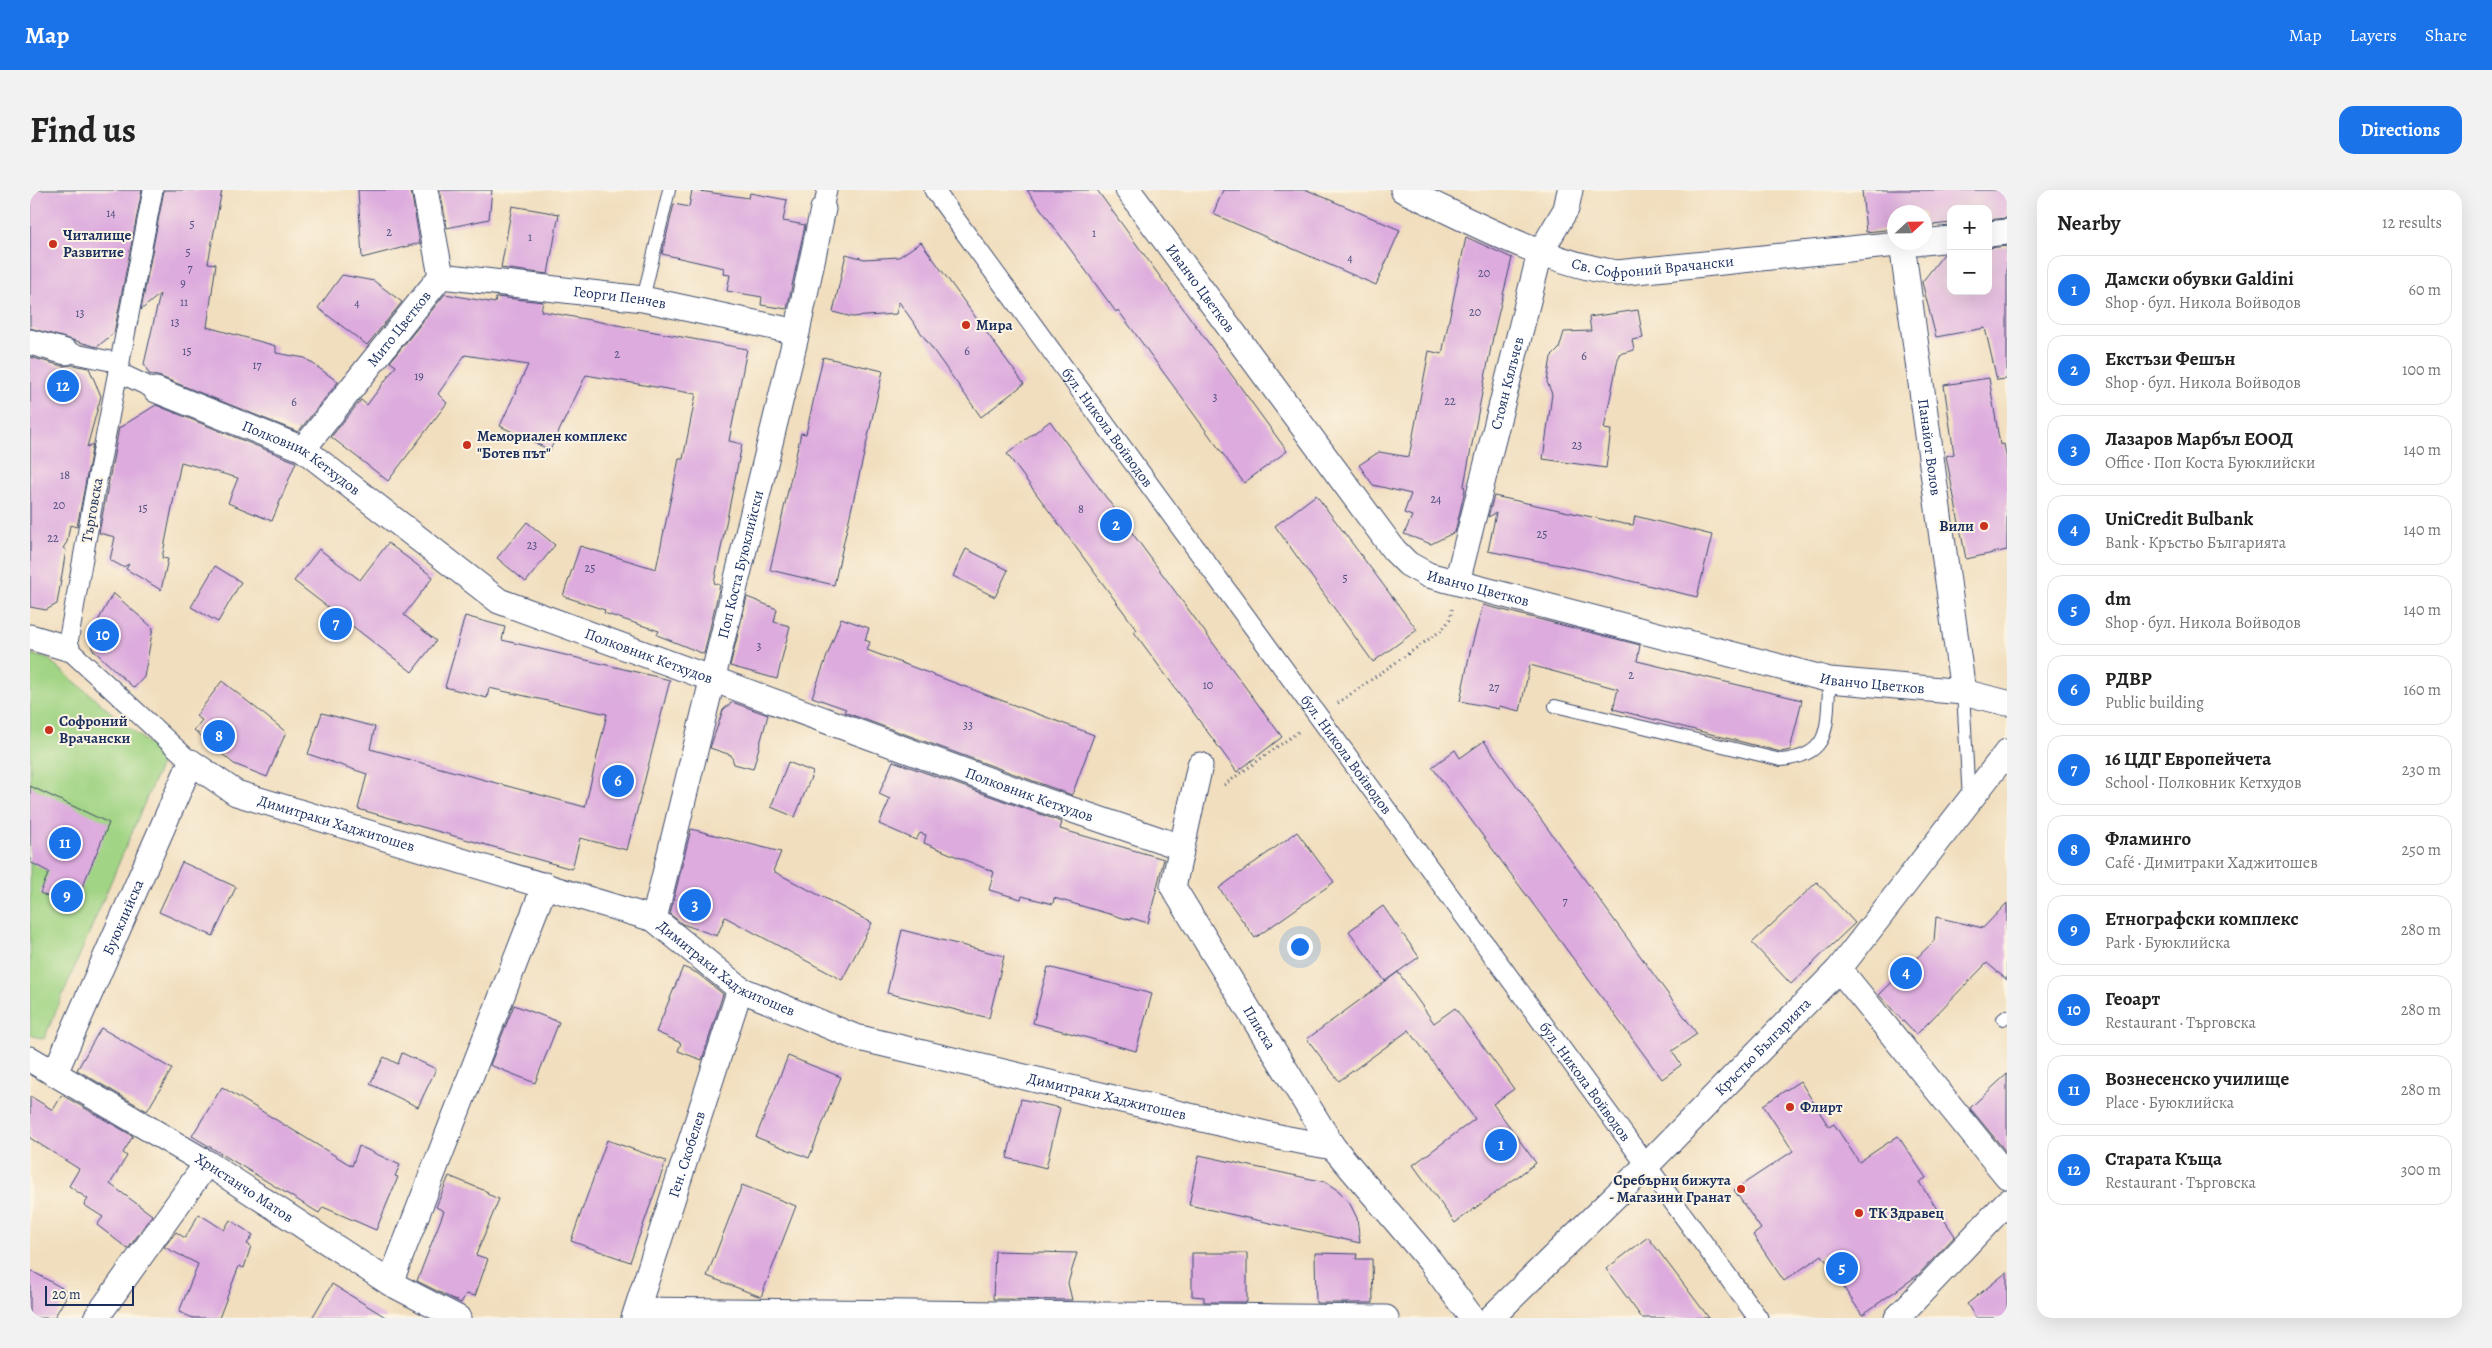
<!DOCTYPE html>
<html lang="en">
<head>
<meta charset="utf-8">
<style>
  :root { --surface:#fff; --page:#f2f2f2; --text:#222; --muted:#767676; --line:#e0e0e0; --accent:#1a73e8 }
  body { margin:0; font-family:Alegreya,serif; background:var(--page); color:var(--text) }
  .controls { position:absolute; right:15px; top:15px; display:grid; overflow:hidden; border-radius:10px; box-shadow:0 5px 20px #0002 }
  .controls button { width:45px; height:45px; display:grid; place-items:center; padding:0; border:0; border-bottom:1px solid var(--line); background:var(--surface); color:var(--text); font:25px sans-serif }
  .compass { position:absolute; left:1857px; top:15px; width:45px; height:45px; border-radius:50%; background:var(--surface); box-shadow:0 5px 20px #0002; rotate:68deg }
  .scale { position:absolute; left:15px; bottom:12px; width:89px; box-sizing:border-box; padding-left:5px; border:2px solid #1b2f5e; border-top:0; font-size:14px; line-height:18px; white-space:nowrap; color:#1b2f5e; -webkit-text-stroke:4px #fcf5e5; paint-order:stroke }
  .you { position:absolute; left:1269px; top:756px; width:18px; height:18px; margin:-12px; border:4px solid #fff; border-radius:50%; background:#1a73e8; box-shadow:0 0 0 8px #1a73e833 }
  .badge { display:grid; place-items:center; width:32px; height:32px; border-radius:50%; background:var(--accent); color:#fff; font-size:16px; font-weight:700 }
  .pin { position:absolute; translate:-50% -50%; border:2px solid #fff; box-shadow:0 1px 5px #0006 }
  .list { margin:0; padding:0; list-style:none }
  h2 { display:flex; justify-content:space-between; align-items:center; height:65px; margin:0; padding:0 20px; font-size:21px }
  h2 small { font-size:16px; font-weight:400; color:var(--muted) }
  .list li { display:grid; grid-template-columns:32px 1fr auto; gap:15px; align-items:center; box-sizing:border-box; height:70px; margin:0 10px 10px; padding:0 10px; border:1px solid var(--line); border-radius:15px }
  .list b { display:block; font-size:19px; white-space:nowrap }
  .list p { margin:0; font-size:16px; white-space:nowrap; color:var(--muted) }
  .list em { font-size:16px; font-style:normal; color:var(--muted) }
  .map { position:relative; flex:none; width:1977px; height:1128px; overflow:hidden; border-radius:15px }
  header { display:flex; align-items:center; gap:30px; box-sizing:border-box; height:70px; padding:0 25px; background:var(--accent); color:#fff }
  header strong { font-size:24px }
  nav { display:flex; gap:28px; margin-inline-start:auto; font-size:18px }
  .intro { display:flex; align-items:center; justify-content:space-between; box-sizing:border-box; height:120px; padding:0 30px }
  h1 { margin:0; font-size:35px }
  .button { padding:12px 22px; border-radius:15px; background:var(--accent); color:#fff; font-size:18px; font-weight:700 }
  main { display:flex; gap:30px; padding:0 30px }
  aside { flex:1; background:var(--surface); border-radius:15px; box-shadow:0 5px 20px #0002 }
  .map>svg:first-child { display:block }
</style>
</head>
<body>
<header>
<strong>Map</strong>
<nav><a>Map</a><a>Layers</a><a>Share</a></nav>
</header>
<div class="intro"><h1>Find us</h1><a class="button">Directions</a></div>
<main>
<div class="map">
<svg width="1977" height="1128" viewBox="0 0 1977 1128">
  <rect width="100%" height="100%" fill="#fcf5e5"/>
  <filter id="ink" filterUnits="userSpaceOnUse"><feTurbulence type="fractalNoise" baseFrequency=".02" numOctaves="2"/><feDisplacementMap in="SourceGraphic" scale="10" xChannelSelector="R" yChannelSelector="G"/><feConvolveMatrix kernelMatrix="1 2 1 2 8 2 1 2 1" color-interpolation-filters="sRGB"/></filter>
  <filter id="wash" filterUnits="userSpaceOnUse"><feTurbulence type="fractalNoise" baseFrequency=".0096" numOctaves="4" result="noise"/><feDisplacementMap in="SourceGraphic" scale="20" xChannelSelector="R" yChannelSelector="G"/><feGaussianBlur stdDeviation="1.12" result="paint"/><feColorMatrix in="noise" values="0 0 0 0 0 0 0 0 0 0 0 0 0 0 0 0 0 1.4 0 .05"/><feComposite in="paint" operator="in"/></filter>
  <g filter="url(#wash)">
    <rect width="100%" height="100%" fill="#f1debe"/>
    <path fill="#a1d484" stroke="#5e8271" d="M0 464 18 469 134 567 14 849 0 845Z"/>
    <g id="blocks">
      <g fill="#ddabde">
        <path d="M0 0H112L84 143 67 157 0 138Z"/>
        <path d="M134 0H192L178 73 186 74 177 137 246 156V163L275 168 308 192 268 242 131 187 119 184 114 174 130 104 111 120Z"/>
        <path d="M328 0H381L390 53 332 68Z"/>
        <path d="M410 0H462L459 29 417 38Z"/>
        <path d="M662 0 719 8 720 3 757 10 753 31 775 35 757 119 731 115 732 107 697 101 700 85 693 84 694 78 632 64 644 14 659 17Z"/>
        <path d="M997 0H1067L1257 261 1214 293 1088 120 1086 122Z"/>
        <path d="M1193 0H1277L1370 40 1346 95 1183 24Z"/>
        <path d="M1832 0H1977V28L1958 30V19H1921V33L1894 36V22H1864V39L1836 42Z"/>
        <path d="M482 16 529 24 518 84 471 78Z"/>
        <path d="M1436 47 1482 68 1464 142 1434 295 1435 300 1425 342 1401 354 1374 344 1382 326 1374 323 1381 304 1343 295 1329 275 1349 262 1379 267 1399 161 1412 164Z"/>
        <path d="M891 52 994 194 951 227 869 112 866 124 822 127 803 122 816 64 834 69 869 67Z"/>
        <path d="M1977 56V189L1967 190 1955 138 1906 147 1892 92 1914 64 1921 63V101H1958V58Z"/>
        <path d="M312 85 344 91 372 112 337 155 288 118Z"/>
        <path d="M415 104 465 113 466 107 513 112 511 121 717 159 699 251 712 254 684 393 690 395 674 464 627 445 629 441 574 423 575 420 533 406 550 356 626 379 649 269H653L666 204 556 185 520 260 470 236 498 175 435 165 408 204 417 213 358 291 301 247 331 210 337 215 366 176 360 172Z"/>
        <path d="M1608 120 1613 148 1602 150 1604 160 1589 164 1574 239 1581 240 1576 278 1513 269 1522 204 1517 192 1521 167 1529 159 1534 142 1561 141 1559 127Z"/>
        <path d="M0 167 32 176 42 175 59 178 71 206 57 257 63 254 47 337 40 335 37 352 33 358 36 360 27 414 16 420 0 417Z"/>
        <path d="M793 167 853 181 804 395 740 380 771 243 776 244Z"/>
        <path d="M1959 188 1970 255 1974 254 1977 270V360L1936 369 1916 266 1924 264 1914 195Z"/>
        <path d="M126 215 266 272 242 331 198 313 208 288 151 272 132 368 138 369 131 400 96 379 99 374 93 377 80 370 85 347 69 343 89 238Z"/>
        <path d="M1020 231 1252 547 1207 582 1104 442 1107 440 977 264Z"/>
        <path d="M1286 305 1387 440 1343 472 1245 336Z"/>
        <path d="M1464 306 1594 334 1603 335 1605 326 1682 345 1667 407 1555 380 1458 361 1466 323 1458 327Z"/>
        <path d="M497 332 525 355 496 392 467 368Z"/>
        <path d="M358 353 403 387 374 425 406 451 382 482 264 391 289 359 330 390Z"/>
        <path d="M936 359 978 380 965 407 923 386Z"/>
        <path d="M185 376 211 392 188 432 161 417Z"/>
        <path d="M83 403 123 438 114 487 104 498 62 459 67 433Z"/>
        <path d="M717 407 747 419 744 432 760 436 747 489 700 476Z"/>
        <path d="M1453 415 1610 455 1607 471 1772 510 1760 560 1751 562 1583 519 1588 499 1500 475 1490 521 1469 516V519L1430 511 1440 462Z"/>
        <path d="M435 426 475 437 472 450 640 490 597 660 550 648 542 679 328 619 337 584 278 564 292 523 345 537 340 559 555 617 577 524 459 498 457 508 415 497Z"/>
        <path d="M811 428 839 438 835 450 840 452 837 460 1064 545 1042 605 814 522 816 519 782 507Z"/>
        <path d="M192 491 256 542 237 587 204 574 164 540 172 530 166 526Z"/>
        <path d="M702 512 738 525 723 579 704 574 701 565 680 558 693 520Z"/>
        <path d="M1454 551 1667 844 1642 861 1651 875 1632 889 1402 577 1425 560 1430 568Z"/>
        <path d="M863 571 1032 632 1030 639 1134 669 1118 733 1101 728 1100 730 1024 708 1023 714 992 706 991 709 959 700 964 682 894 653 896 645 890 643 886 650 849 634 860 609 849 604Z"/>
        <path d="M758 572 783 582 765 627 741 617Z"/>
        <path d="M0 596 79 633 43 719 10 703 19 682 0 672Z"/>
        <path d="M661 639 751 662 743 681 842 733 812 790 695 727 687 746 652 734 640 724Z"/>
        <path d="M1267 642 1304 692 1225 748 1189 698Z"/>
        <path d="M152 672 206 697 183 746 129 722Z"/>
        <path d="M1787 692 1825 733 1761 794 1722 753Z"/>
        <path d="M1977 713V790L1957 773 1886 845 1849 805 1904 751 1906 727 1953 738Z"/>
        <path d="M1353 716 1389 767 1355 791 1319 741Z"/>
        <path d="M872 740 974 766 959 828 857 803Z"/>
        <path d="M653 777 667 783 693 804 672 870 648 861 651 853 626 842Z"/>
        <path d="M1018 777 1122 804 1106 861 1003 833Z"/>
        <path d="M1368 782 1404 833 1425 818 1484 899 1463 914 1506 973 1425 1033 1383 975 1445 929 1379 840 1309 891 1277 849Z"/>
        <path d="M484 815 529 832 505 893 460 875Z"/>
        <path d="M71 838 142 879 117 921 47 880Z"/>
        <path d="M372 863 406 879 388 917 340 894 354 867 368 874Z"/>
        <path d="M758 866 811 887 779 968 726 947Z"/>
        <path d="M1977 884V963L1940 918Z"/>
        <path d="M1770 891 1799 937 1804 934 1829 972 1868 946 1896 988 1889 992 1925 1046 1888 1085 1832 1125 1792 1065 1754 1091 1723 1045 1731 1039 1704 1000 1763 961 1733 915Z"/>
        <path d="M192 897 322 976 329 956 370 975 365 986 368 987 346 1040 293 1017 289 1023 162 946Z"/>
        <path d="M32 905 103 946 93 963 97 966 80 994 122 1025 98 1059 67 1035 73 1027 54 1015 58 1009 39 996 49 979 0 948V906L23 920Z"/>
        <path d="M991 909 1030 918 1016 978 977 968Z"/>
        <path d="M577 950 636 971 600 1072 541 1051Z"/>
        <path d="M1169 965 1295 992 1309 1001 1320 1014 1327 1028 1330 1053 1159 1015Z"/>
        <path d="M419 986 458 1002 457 1004 469 1009 446 1065 458 1069 445 1106 436 1104 431 1113 387 1091 414 1021 406 1017Z"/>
        <path d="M712 995 766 1016 731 1107 677 1086Z"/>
        <path d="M169 1024 194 1040 200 1030 223 1045 217 1054 221 1056 214 1078 209 1076 189 1128H163L149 1122 168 1074 134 1057 146 1042 155 1048Z"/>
        <path d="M1618 1047 1679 1128H1612L1576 1079Z"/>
        <path d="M965 1061 1047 1063 1038 1093 1042 1110 963 1109Z"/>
        <path d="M1162 1063H1217V1112H1174V1107L1162 1106Z"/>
        <path d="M1285 1063 1327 1064 1326 1069H1342L1343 1113H1286Z"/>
        <path d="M0 1080 39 1102 24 1128H0Z"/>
        <path d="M1977 1082V1128H1946L1937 1114Z"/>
        <path d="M302 1094 357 1128H282Z"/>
      </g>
    </g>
  </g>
  <g filter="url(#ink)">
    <use href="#blocks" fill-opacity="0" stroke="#3b496c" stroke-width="1"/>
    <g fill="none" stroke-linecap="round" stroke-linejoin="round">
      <g stroke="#3b496c" stroke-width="14">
        <g id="service">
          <path d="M613 109 639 0"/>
          <path d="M1933 502 1939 610"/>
          <path d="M1525 516 1751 570C1805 565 1795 533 1800 490"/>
          <path d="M1973 829 1977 826"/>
        </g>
      </g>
      <g stroke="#3b496c" stroke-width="21">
        <g id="pedestrian">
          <path d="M123 0 64 306 37 458 161 572"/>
          <path id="s1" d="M904 0 1728 1128"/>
          <path d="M793 19 797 0"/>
          <path d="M36 162 90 173"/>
          <path d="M88 182 126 200"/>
        </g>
      </g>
      <g stroke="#3b496c" stroke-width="27">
        <g id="minor">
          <path id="s2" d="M1098 0 1364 360 1378 374 1398 385 1800 490 1933 502 1977 513"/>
          <path id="s3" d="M1373 0C1443 32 1511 71 1587 83L1887 52"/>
          <path d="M1958 44 1977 42"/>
          <path d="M1894 52 1921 49"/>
          <path id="s4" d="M1872 54 1933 502"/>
          <path id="s5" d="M411 86 613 109 767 142"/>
          <path d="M0 152 36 162"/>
          <path id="s6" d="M126 200 273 259 469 411 1013 610 1151 657"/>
          <path id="s7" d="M273 259 411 86 395 0"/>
          <path id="s8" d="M1427 392 1510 63 1536 19 1540 0"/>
          <path d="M0 447 37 458"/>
          <path id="s9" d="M1170 575 1143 697 1303 957 1400 1071 1442 1128"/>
          <path id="s10" d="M624 729 767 142 793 19"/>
          <path d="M1809 779 1977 986"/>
          <path id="s11" d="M0 869 177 973 360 1093 428 1128"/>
          <path id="s12" d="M25 883 161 572 206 603 624 729 710 799 825 847 1253 948 1303 957"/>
          <path d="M360 1093 515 695"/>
          <path d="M607 1120 1356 1128"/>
          <path d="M66 1128 177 973"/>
          <path id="s13" d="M604 1128 710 799"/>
          <path id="s14" d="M1461 1128 1618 974 1809 779 1977 562"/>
          <path d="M1867 1128 1977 1012"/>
        </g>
      </g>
      <g stroke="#3b496c" stroke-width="3" stroke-dasharray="1 4" stroke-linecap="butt">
        <path d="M1308 513 1412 440 1420 429 1422 419"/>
        <path d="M1194 595 1268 542"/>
      </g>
      <use href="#service" stroke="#fff" stroke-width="12"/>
      <use href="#pedestrian" stroke="#fff" stroke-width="19"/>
      <use href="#minor" stroke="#fff" stroke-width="25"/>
    </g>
  </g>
  <g fill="#c8321e" stroke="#fcf5e5" stroke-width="2">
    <circle cx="23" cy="54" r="5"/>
    <circle cx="936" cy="135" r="5"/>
    <circle cx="437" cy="255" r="5"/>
    <circle cx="1954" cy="336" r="5"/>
    <circle cx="19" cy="540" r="5"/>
    <circle cx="1760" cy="917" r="5"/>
    <circle cx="1711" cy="999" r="5"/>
    <circle cx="1829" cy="1023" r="5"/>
  </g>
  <g text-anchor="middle" stroke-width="4" stroke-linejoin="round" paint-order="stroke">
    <g font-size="12" fill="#4c4e7e">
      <text x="81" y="27">14</text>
      <text x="162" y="38">5</text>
      <text x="359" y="46">2</text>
      <text x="1064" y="47">1</text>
      <text x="500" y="51">1</text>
      <text x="158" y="66">5</text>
      <text x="1320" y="72">4</text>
      <text x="160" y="82">7</text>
      <text x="1454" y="87">20</text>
      <text x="153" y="97">9</text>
      <text x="154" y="116">11</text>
      <text x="327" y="117">4</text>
      <text x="1445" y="126">20</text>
      <text x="50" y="127">13</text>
      <text x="145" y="136">13</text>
      <text x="157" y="165">15</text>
      <text x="937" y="165">6</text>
      <text x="587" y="168">2</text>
      <text x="1554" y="170">6</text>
      <text x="227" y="179">17</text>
      <text x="389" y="190">19</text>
      <text x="1185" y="211">3</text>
      <text x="1420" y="215">22</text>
      <text x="264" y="216">6</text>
      <text x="1547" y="259">23</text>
      <text x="35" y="289">18</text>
      <text x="1406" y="313">24</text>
      <text x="29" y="319">20</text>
      <text x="113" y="322">15</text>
      <text x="1051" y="323">8</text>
      <text x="1512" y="348">25</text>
      <text x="23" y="352">22</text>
      <text x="502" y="359">23</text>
      <text x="560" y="382">25</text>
      <text x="1315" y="392">5</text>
      <text x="729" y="460">3</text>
      <text x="1601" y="489">2</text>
      <text x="1178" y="499">10</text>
      <text x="1464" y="501">27</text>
      <text x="938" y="539">33</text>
      <text x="1535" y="715">7</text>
    </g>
    <g font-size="15" font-weight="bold" fill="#1b2f5e" stroke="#fcf5e5" text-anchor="start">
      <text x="33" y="50">Читалище<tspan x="33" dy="17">Развитие</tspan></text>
      <text x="946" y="140">Мира</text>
      <text x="447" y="251">Мемориален комплекс<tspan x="447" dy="17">"Ботев път"</tspan></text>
      <text x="1944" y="341" text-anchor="end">Вили</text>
      <text x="29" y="536">Софроний<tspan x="29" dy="17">Врачански</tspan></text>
      <text x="1770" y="922">Флирт</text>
      <text x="1701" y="995" text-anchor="end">Сребърни бижута<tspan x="1701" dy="17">- Магазини Гранат</tspan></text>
      <text x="1839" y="1028">ТК Здравец</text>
    </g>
    <g font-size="15" fill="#1b2f5e" stroke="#fcf5e5">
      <text dy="5" stroke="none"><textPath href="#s3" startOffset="266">Св. Софроний Врачански</textPath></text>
      <text dy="5" stroke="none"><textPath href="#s2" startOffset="122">Иванчо Цветков</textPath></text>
      <text dy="5" stroke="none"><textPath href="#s5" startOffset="180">Георги Пенчев</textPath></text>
      <text dy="5" stroke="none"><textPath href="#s7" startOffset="154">Мито Цветков</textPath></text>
      <text dy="5" stroke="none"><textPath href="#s8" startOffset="205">Стоян Кялъчев</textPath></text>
      <text dy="5" stroke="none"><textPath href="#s1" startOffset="294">бул. Никола Войводов</textPath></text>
      <text dy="5" stroke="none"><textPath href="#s4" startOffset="205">Панайот Волов</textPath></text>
      <text dy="5" stroke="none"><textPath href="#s6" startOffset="161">Полковник Кетхудов</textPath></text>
      <text transform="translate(62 320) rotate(-80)" y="5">Търговска</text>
      <text dy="5" stroke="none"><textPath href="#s10" startOffset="365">Поп Коста Буюклийски</textPath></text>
      <text dy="5" stroke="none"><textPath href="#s2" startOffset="542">Иванчо Цветков</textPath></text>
      <text dy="5" stroke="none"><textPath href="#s6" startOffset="566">Полковник Кетхудов</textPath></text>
      <text dy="5" stroke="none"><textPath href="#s2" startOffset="948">Иванчо Цветков</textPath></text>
      <text dy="5" stroke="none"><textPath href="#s1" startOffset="699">бул. Никола Войводов</textPath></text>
      <text dy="5" stroke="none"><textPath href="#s6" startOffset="971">Полковник Кетхудов</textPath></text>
      <text dy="5" stroke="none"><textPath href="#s12" startOffset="499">Димитраки Хаджитошев</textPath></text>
      <text dy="5" stroke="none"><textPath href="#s12" startOffset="170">Буюклийска</textPath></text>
      <text dy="5" stroke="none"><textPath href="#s12" startOffset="919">Димитраки Хаджитошев</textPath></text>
      <text dy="5" stroke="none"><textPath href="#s9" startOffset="290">Плиска</textPath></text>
      <text dy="5" stroke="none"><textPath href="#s14" startOffset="384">Кръстьо Българията</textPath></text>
      <text dy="5" stroke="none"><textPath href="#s1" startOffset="1104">бул. Никола Войводов</textPath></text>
      <text dy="5" stroke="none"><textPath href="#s12" startOffset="1325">Димитраки Хаджитошев</textPath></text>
      <text dy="5" stroke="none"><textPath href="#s13" startOffset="172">Ген. Скобелев</textPath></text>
      <text dy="5" stroke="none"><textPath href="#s11" startOffset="250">Христанчо Матов</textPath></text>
    </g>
  </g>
</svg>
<div class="controls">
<button>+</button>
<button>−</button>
</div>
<svg class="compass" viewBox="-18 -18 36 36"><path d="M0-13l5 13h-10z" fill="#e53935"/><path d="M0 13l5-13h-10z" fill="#767676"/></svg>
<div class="scale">20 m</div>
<div class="you"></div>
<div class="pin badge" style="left:1471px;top:955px">1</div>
<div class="pin badge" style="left:1086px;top:335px">2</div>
<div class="pin badge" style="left:665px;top:715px">3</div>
<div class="pin badge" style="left:1876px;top:783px">4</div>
<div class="pin badge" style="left:1812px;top:1078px">5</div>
<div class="pin badge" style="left:588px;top:591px">6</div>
<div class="pin badge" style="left:306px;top:434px">7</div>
<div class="pin badge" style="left:189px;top:546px">8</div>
<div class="pin badge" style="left:37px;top:706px">9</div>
<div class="pin badge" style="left:73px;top:445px">10</div>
<div class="pin badge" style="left:35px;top:653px">11</div>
<div class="pin badge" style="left:33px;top:196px">12</div>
</div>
<aside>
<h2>Nearby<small>12 results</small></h2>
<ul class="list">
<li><span class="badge">1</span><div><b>Дамски обувки Galdini</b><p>Shop · бул. Никола Войводов</p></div><em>60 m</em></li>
<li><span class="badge">2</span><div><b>Екстъзи Фешън</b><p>Shop · бул. Никола Войводов</p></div><em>100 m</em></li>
<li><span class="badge">3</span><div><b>Лазаров Марбъл ЕООД</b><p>Office · Поп Коста Буюклийски</p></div><em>140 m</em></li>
<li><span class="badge">4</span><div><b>UniCredit Bulbank</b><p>Bank · Кръстьо Българията</p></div><em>140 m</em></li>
<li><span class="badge">5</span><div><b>dm</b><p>Shop · бул. Никола Войводов</p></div><em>140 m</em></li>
<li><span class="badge">6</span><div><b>РДВР</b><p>Public building</p></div><em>160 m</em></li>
<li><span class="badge">7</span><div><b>16 ЦДГ Европейчета</b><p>School · Полковник Кетхудов</p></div><em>230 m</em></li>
<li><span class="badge">8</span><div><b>Фламинго</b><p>Café · Димитраки Хаджитошев</p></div><em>250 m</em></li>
<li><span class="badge">9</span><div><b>Етнографски комплекс</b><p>Park · Буюклийска</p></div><em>280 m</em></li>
<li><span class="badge">10</span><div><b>Геоарт</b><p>Restaurant · Търговска</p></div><em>280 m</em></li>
<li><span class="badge">11</span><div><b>Вознесенско училище</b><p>Place · Буюклийска</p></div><em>280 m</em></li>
<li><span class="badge">12</span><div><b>Старата Къща</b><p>Restaurant · Търговска</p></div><em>300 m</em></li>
</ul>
</aside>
</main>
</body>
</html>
